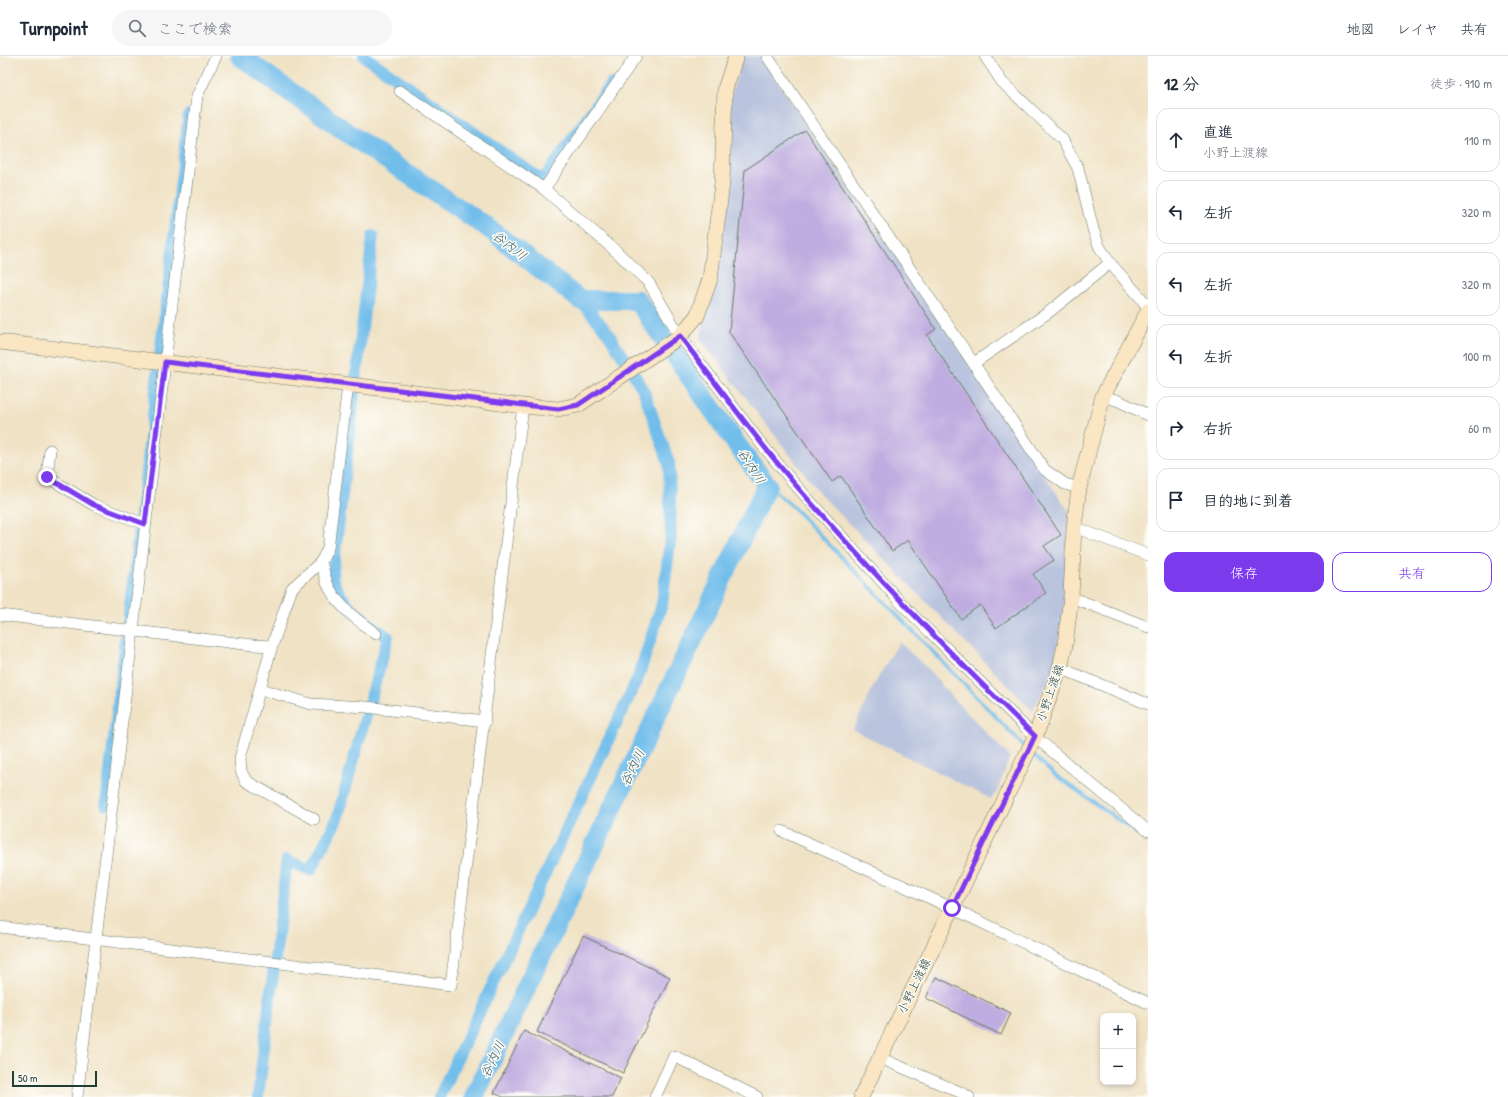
<!DOCTYPE html>
<html lang="ja">
<head>
<meta charset="utf-8">
<style>
  :root { --surface:#fff; --page:#f6f6f7; --text:#1f2937; --muted:#747a83; --line:#e0e1e3; --accent:#7c3aed }
  body { margin:0; font-family:"Patrick Hand","Klee One",sans-serif; background:var(--page); color:var(--text) }
  .controls { position:absolute; right:12px; bottom:12px; display:grid; overflow:hidden; border-radius:8px; box-shadow:0 2px 6px #0003 }
  .controls button { width:36px; height:36px; display:grid; place-items:center; padding:0; border:0; border-bottom:1px solid var(--line); background:var(--surface); color:var(--text); font:20px sans-serif }
  .scale { position:absolute; left:12px; bottom:10px; width:85px; box-sizing:border-box; padding-left:4px; border:2px solid #1f3d34; border-top:0; font-size:11px; line-height:14px; white-space:nowrap; color:#1f3d34; -webkit-text-stroke:3px #fdfcf7; paint-order:stroke }
  .stop { position:absolute; width:12px; height:12px; margin:-9px; border:3px solid #7c3aed; border-radius:50%; background:#fff }
  .stop.end { background:#7c3aed; border-color:#fff; box-shadow:0 1px 4px #0008 }
  .list { margin:0; padding:0; list-style:none }
  h2 { display:flex; justify-content:space-between; align-items:center; height:52px; margin:0; padding:0 16px; font-size:17px }
  h2 small { font-size:13px; font-weight:400; color:var(--muted) }
  .list li { display:grid; grid-template-columns:26px 1fr auto; gap:12px; align-items:center; box-sizing:border-box; height:64px; margin:0 8px 8px; padding:0 8px; border:1px solid var(--line); border-radius:12px }
  .list b { display:block; font-size:15px; white-space:nowrap }
  .list p { margin:0; font-size:13px; white-space:nowrap; color:var(--muted) }
  .list em { font-size:13px; font-style:normal; color:var(--muted) }
  .actions { display:flex; gap:8px; padding:12px 16px }
  .actions a { flex:1; padding:9px 0; border:1px solid var(--accent); border-radius:12px; text-align:center; font-size:14px; color:var(--accent) }
  .actions .main { background:var(--accent); color:#fff }
  .icon { flex:none; width:22px; height:22px; fill:none; stroke:currentColor; stroke-width:2; stroke-linecap:round; stroke-linejoin:round }
  .map { position:relative; flex:none; width:1148px; height:1041px; overflow:hidden }
  header { display:flex; align-items:center; gap:24px; box-sizing:border-box; height:56px; padding:0 20px; background:var(--surface); border-bottom:1px solid var(--line) }
  header strong { font-size:19px }
  nav { display:flex; gap:22px; margin-inline-start:auto; font-size:14px }
  .search { width:280px; height:36px; background:var(--page); display:flex; align-items:center; gap:10px; box-sizing:border-box; padding:0 14px; border-radius:22px; color:var(--muted); font-size:15px }
  main { display:flex }
  aside { flex:1; background:var(--surface) }
  .map>svg:first-child { display:block }
</style>
</head>
<body>
<header>
<strong>Turnpoint</strong>
<div class="search"><svg class="icon" aria-label="search" viewBox="0 0 24 24"><circle cx="10" cy="10" r="6"/><path d="M15 15l6 6"/></svg>ここで検索</div>
<nav><a>地図</a><a>レイヤ</a><a>共有</a></nav>
</header>
<main>
<div class="map">
<svg width="1148" height="1041" viewBox="0 0 1148 1041">
  <rect width="100%" height="100%" fill="#fdfcf7"/>
  <filter id="ink" filterUnits="userSpaceOnUse"><feTurbulence type="fractalNoise" baseFrequency=".025" numOctaves="2"/><feDisplacementMap in="SourceGraphic" scale="8" xChannelSelector="R" yChannelSelector="G"/><feConvolveMatrix kernelMatrix="1 2 1 2 8 2 1 2 1" color-interpolation-filters="sRGB"/></filter>
  <filter id="wash" filterUnits="userSpaceOnUse"><feTurbulence type="fractalNoise" baseFrequency=".012" numOctaves="4" result="noise"/><feDisplacementMap in="SourceGraphic" scale="16" xChannelSelector="R" yChannelSelector="G"/><feGaussianBlur stdDeviation="0.9" result="paint"/><feColorMatrix in="noise" values="0 0 0 0 0 0 0 0 0 0 0 0 0 0 0 0 0 1.4 0 .05"/><feComposite in="paint" operator="in"/></filter>
  <g filter="url(#wash)">
    <rect width="100%" height="100%" fill="#f0e2c4"/>
    <g fill="#bac4de">
      <path d="M743 0H760L1070 457 1067 538 1054 613 1033 655 821 439 700 283 722 179 731 39Z"/>
      <path d="M899 586 928 613 949 638 1010 701 997 736 991 743 853 674 874 629Z"/>
    </g>
    <g fill="none" stroke-linecap="round" stroke-linejoin="round">
      <g stroke="#72beeb" stroke-width="3.5">
        <path d="M767 429 792 450 1025 691"/>
        <path d="M1031 697 1054 718 1148 785"/>
      </g>
      <g stroke="#72beeb" stroke-width="12">
        <path d="M364 0 543 125 611 28"/>
        <path d="M106 749 189 59"/>
        <path d="M258 1041 287 804 311 814 337 763 388 581C365 565 341 549 332 522L373 180"/>
        <path d="M439 1041 638 622 662 548 671 478 669 407 643 333 608 277 580 244"/>
      </g>
      <path stroke="#72beeb" stroke-width="20" d="M240 0 369 92 487 171 580 244H637L737 389 767 429 474 1041"/>
    </g>
    <g id="blocks">
      <g fill="#c0ace0">
        <path d="M805 74 936 273 927 279 1061 479 1044 490 1054 504 1033 518 1046 537 996 572 980 549 961 563 908 484 892 495 841 420 832 426 729 276 745 114Z"/>
        <path d="M583 880 670 921 623 1017 537 976Z"/>
        <path d="M936 921 1011 957 1001 979 926 942Z"/>
        <path d="M524 975 621 1022 612 1041H503L494 1037Z"/>
      </g>
    </g>
  </g>
  <g filter="url(#ink)">
    <use href="#blocks" fill-opacity="0" stroke="#687766" stroke-width="1"/>
    <g fill="none" stroke-linecap="round" stroke-linejoin="round">
      <g stroke="#687766" stroke-width="12">
        <g id="street">
          <path d="M767 0 1045 414 1065 428 1079 432"/>
          <path d="M985 0 1002 26 1062 83 1078 112 1093 173 1099 190 1110 207 1141 242 1148 252"/>
          <path d="M400 35 544 133 618 197 649 227 680 280 759 385 792 425 902 548 1035 681 1148 775"/>
          <path d="M544 133 636 0"/>
          <path d="M974 307 1049 256 1110 207"/>
          <path d="M1103 340 1119 345 1148 359"/>
          <path d="M50 394 47 421 94 449 145 468"/>
          <path d="M1074 471 1148 499"/>
          <path d="M321 506C324 515 325 525 330 533 340 552 359 565 376 578"/>
          <path d="M1071 541 1148 571"/>
          <path d="M0 559 253 589 272 590"/>
          <path d="M1060 612 1148 648"/>
          <path d="M260 633 311 648 366 651 485 665"/>
          <path d="M314 763 246 725 241 715 240 702 272 590 292 532 321 506 328 492 348 329"/>
          <path d="M782 775 952 852 1148 947"/>
          <path d="M0 871 451 929 523 350"/>
          <path d="M880 1002 962 1037 969 1041"/>
          <path d="M77 1041 197 40 216 0"/>
          <path d="M655 1041 674 1000 757 1041"/>
        </g>
      </g>
      <g stroke="#687766" stroke-width="16">
        <g id="secondary">
          <path d="M0 286 523 350 558 353 578 349 676 283 680 280 697 260 710 223 722 127 725 33 736 0"/>
          <path d="M861 1041 1035 681 1060 612 1065 589 1071 541 1074 471 1079 432 1103 340 1148 255"/>
        </g>
      </g>
      <use href="#street" stroke="#fff" stroke-width="11"/>
      <use href="#secondary" stroke="#fbe6c4" stroke-width="15"/>
    </g>
  </g>
  <g fill="none" stroke-linecap="round" stroke-linejoin="round" filter="url(#ink)">
    <path stroke="#7c3aed" stroke-width="5" d="M47 421 94 449 145 468 165 306 558 353 578 349 680 280C717 329 753 379 793 426 870 515 951 599 1035 680L952 852"/>
  </g>
  <g text-anchor="middle" stroke-width="3" stroke-linejoin="round" paint-order="stroke">
    <g font-size="12" fill="#1f3d34" stroke="#fdfcf7">
      <text transform="translate(1050 637) rotate(-71)" y="4">小野上渡線</text>
      <text transform="translate(914 930) rotate(-64)" y="4">小野上渡線</text>
    </g>
    <g font-size="13" font-style="italic" fill="#345d62" stroke="#fdfcf7">
      <text transform="translate(510 189) rotate(38)" y="5">谷内川</text>
      <text transform="translate(752 410) rotate(58)" y="5">谷内川</text>
      <text transform="translate(632 711) rotate(-64)" y="5">谷内川</text>
      <text transform="translate(492 1003) rotate(-64)" y="5">谷内川</text>
    </g>
  </g>
</svg>
<div class="controls">
<button>+</button>
<button>−</button>
</div>
<div class="scale">50 m</div>
<div class="stop" style="left:952px;top:852px"></div>
<div class="stop end" style="left:47px;top:421px"></div>
</div>
<aside>
<h2>12 分<small>徒歩 · 910 m</small></h2>
<ul class="list">
<li><svg class="icon" aria-label="ahead" viewBox="0 0 24 24"><path d="M12 20V5M6 11l6-6 6 6"/></svg><div><b>直進</b><p>小野上渡線</p></div><em>110 m</em></li>
<li><svg class="icon" aria-label="left" viewBox="0 0 24 24"><path d="M17 20v-9H6M10 6l-5 5 5 5"/></svg><div><b>左折</b></div><em>320 m</em></li>
<li><svg class="icon" aria-label="left" viewBox="0 0 24 24"><path d="M17 20v-9H6M10 6l-5 5 5 5"/></svg><div><b>左折</b></div><em>320 m</em></li>
<li><svg class="icon" aria-label="left" viewBox="0 0 24 24"><path d="M17 20v-9H6M10 6l-5 5 5 5"/></svg><div><b>左折</b></div><em>100 m</em></li>
<li><svg class="icon" aria-label="right" viewBox="0 0 24 24"><path d="M7 20v-9h11M14 6l5 5-5 5"/></svg><div><b>右折</b></div><em>60 m</em></li>
<li><svg class="icon" aria-label="arrive" viewBox="0 0 24 24"><path d="M6 21V4h12l-3 4 3 4H6"/></svg><div><b>目的地に到着</b></div></li>
</ul>
<div class="actions"><a class="main">保存</a><a>共有</a></div>
</aside>
</main>
</body>
</html>
